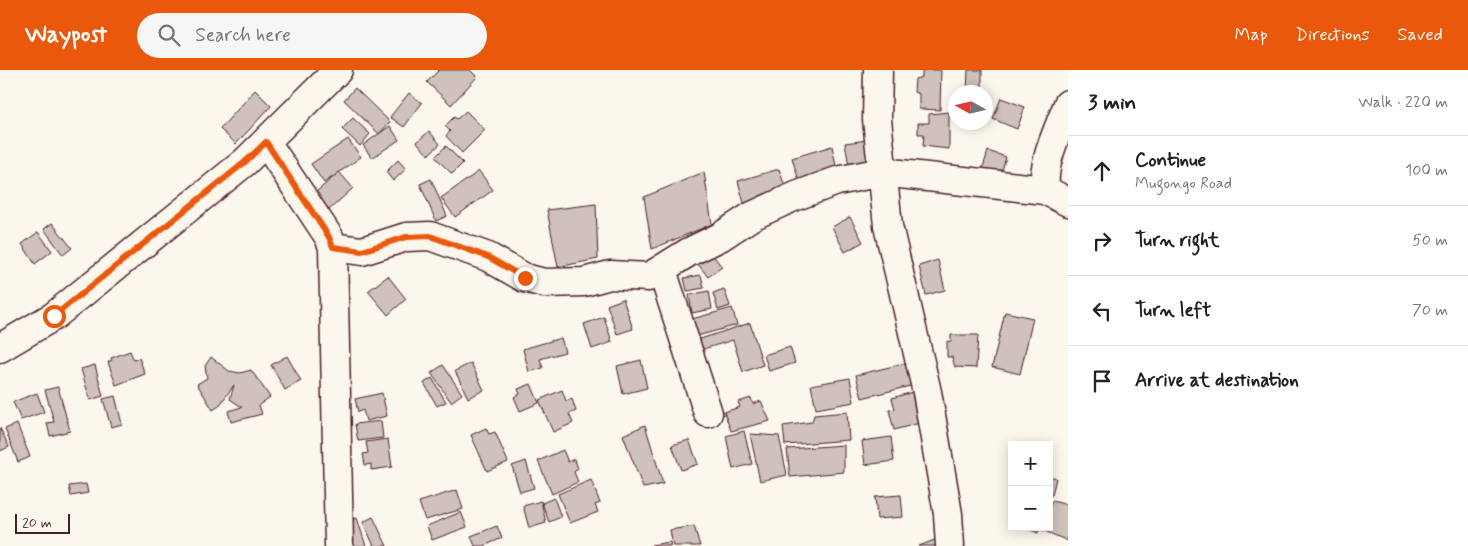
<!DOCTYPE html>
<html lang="en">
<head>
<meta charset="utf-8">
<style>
  :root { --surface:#fff; --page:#f6f6f6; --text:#202124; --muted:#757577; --line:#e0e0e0; --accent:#ea580c }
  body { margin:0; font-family:Mynerve,sans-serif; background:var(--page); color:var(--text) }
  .controls { position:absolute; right:15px; bottom:15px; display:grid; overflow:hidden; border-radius:0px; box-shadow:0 2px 12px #0003 }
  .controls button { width:45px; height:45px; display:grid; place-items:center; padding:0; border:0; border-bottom:1px solid var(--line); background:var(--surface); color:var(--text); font:25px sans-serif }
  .compass { position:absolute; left:948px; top:15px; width:45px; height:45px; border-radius:50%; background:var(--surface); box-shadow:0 2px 12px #0003; rotate:278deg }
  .scale { position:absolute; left:15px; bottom:12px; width:55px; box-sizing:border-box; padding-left:5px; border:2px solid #4a1f2b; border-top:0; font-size:14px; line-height:18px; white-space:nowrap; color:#4a1f2b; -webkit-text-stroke:4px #fbf7ec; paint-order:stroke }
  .stop { position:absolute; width:15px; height:15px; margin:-11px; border:4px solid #ea580c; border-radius:50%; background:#fff }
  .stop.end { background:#ea580c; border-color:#fff; box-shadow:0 1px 5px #0008 }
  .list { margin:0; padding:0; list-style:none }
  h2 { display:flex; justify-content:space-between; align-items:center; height:65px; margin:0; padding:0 20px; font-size:21px }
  h2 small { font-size:16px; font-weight:400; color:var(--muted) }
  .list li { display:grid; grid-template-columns:32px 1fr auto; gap:15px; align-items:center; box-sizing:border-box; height:70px; padding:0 20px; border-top:1px solid var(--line) }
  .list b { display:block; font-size:19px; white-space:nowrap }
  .list p { margin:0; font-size:16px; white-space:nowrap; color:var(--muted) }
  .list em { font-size:16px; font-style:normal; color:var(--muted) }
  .icon { flex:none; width:28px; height:28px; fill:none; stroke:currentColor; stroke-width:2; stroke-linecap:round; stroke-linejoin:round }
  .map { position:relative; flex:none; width:1068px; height:476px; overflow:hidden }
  header { display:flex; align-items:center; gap:30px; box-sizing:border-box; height:70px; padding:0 25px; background:var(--accent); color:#fff }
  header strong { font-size:24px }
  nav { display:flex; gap:28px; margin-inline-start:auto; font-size:18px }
  .search { width:350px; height:45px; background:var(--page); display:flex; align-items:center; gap:12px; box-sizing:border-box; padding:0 18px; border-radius:28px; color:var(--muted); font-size:19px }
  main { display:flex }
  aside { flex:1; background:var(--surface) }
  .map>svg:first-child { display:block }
</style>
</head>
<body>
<header>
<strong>Waypost</strong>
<div class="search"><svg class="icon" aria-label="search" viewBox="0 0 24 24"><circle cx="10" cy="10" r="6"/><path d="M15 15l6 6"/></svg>Search here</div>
<nav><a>Map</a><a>Directions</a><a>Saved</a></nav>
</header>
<main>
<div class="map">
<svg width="1068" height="476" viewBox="0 0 1068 476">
  <rect width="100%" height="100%" fill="#fbf7ec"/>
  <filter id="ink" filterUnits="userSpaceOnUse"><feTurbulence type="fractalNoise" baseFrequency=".02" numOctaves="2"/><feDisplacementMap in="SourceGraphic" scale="10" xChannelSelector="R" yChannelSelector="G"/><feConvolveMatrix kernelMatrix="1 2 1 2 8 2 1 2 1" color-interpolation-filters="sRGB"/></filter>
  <g filter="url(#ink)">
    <g fill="#cfc2bc" stroke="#4a1f2b">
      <path d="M439 0H470L477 7 451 35 427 12Z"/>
      <path d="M922 0H941L940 40 919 39V24L914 22 915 9 922 7Z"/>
      <path d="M968 0H982V22H967Z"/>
      <path d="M355 18 390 52 379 64 344 30Z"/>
      <path d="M255 20 271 36 236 74 220 59Z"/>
      <path d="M409 23 422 33 404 57 390 47Z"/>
      <path d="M1001 28 1025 37 1017 59 993 49Z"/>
      <path d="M466 41 485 60 462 83 446 66 450 61 445 56 454 47 457 49Z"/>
      <path d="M949 42V79L923 76 924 64H918V53H929V44Z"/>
      <path d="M353 48 370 64 360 76 342 59Z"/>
      <path d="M390 56 399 70 372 88 363 75Z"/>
      <path d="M429 61 440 74 428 85 417 72Z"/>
      <path d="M348 69 361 87 324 113 311 94Z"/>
      <path d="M867 70 871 92 849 96 845 73Z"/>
      <path d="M446 76 463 93 452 104 435 87Z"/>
      <path d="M832 76 837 101 800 114 792 88Z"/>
      <path d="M988 81 1006 87 999 110 981 104Z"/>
      <path d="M398 90 406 99 393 111 386 102Z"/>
      <path d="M779 99 786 120 744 133 738 111Z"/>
      <path d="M479 101 493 120 455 147 441 128Z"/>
      <path d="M339 102 353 118 329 140 315 123Z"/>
      <path d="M704 102 712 154 652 179 644 127Z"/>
      <path d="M431 109 447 146 436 151 420 114Z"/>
      <path d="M596 134 598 189 558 197 547 140Z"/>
      <path d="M850 147 863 172 845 182 832 157Z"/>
      <path d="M52 153 72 178 63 185 44 159Z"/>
      <path d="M38 162 52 181 35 194 22 174Z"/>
      <path d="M709 180 722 197 708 207 695 190Z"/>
      <path d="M938 190 945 220 926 225 919 196Z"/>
      <path d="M701 205 704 218 687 221 684 208Z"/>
      <path d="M388 206 406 229 388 245 368 221Z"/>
      <path d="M724 219 730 236 718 240 713 223Z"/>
      <path d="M709 221 712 239 692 243 689 225Z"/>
      <path d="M623 229 633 259 617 264 607 235Z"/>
      <path d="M732 238 737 255 697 266 692 249Z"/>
      <path d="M1005 242 1033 248 1020 304 992 297Z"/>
      <path d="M604 247 612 272 592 279 584 254Z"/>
      <path d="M750 253 763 295 743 302 733 270 700 280 697 270Z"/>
      <path d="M951 265H978L976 298 955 297 952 287H947V271L951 272Z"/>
      <path d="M561 268 565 282 540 289 543 298 529 302 523 279Z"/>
      <path d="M790 277 795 293 769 301 764 285Z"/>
      <path d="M130 281 134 290 139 288 145 304 116 315 108 292 112 290 111 288Z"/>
      <path d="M287 286 301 311 285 320 271 295Z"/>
      <path d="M211 287 229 301 240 303 251 300 270 327 259 335 262 344 231 352 228 341 242 337 230 329 234 315 219 336 213 340 197 314 207 308 205 296Z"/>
      <path d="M641 290 647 318 623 324 617 296Z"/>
      <path d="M919 290 918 314 862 328 856 305Z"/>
      <path d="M471 293 484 320 468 328 455 301Z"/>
      <path d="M95 295 103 326 90 330 81 299Z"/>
      <path d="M443 295 462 324 451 332 431 303Z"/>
      <path d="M432 308 446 332 437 336 424 313Z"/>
      <path d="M850 308 854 332 816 339 811 315Z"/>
      <path d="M531 314 539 333 520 341 514 327 520 324 518 319Z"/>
      <path d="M58 317 70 361 50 366 47 353 54 352 45 320Z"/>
      <path d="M562 320 566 331 572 329 576 341 569 344 573 353 553 362 539 330Z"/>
      <path d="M916 321 923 352 894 360 889 340 895 339 892 328Z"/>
      <path d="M37 323 44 342 21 350 13 332Z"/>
      <path d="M382 323 387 346 366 351 363 340 358 342 355 329Z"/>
      <path d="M115 326 122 354 111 357 103 329Z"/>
      <path d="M751 328 753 334 761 331 770 351 731 361 724 342 740 337 738 332Z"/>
      <path d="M847 342 849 370 785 375 783 356 812 352 814 345Z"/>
      <path d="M381 351 383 368 358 371 355 354Z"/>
      <path d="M17 354 30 387 18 392 5 359Z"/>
      <path d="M645 355 663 414 643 418 623 365Z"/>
      <path d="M0 358 9 377 0 381Z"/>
      <path d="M486 358 489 364 495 362 508 392 487 401 471 365Z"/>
      <path d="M744 361 752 394 733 399 726 366Z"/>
      <path d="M750 364 779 366 787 405 760 411Z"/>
      <path d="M891 367 894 391 865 395 862 371Z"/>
      <path d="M388 369 392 397 371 400V394L365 395 363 384 368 383 366 372Z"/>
      <path d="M689 370 698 394 681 400 672 375Z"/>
      <path d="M844 375V402L790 407 787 379Z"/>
      <path d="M563 380 568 392 574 389 578 398 574 402 578 412 552 424 538 391Z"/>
      <path d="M526 391 534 418 520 422 512 396Z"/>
      <path d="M1049 406 1056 408 1052 425 1049 424Z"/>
      <path d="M591 410 600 433 595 435 598 442 570 453 558 424Z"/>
      <path d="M86 414 88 423 71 426 69 416Z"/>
      <path d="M457 420 463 439 425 450 419 432Z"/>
      <path d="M901 425 903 447 877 449 875 427Z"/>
      <path d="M554 428 561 447 549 452 542 433Z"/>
      <path d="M541 431 546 453 529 458 523 436Z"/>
      <path d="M1052 431 1068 435V471L1042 460 1043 457H1049V439Z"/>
      <path d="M461 442 467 457 432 470 427 456Z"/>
      <path d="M373 447 387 476H374L363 452Z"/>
      <path d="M357 448 366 476H350L343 452Z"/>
      <path d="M497 456 502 468 484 476H475L471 466Z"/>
      <path d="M694 456 700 476H673L670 460Z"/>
      <path d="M1023 457H1040L1038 463Z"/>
      <path d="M945 466 946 476H919Z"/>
      <path d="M670 472 671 476H652L651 475Z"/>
    </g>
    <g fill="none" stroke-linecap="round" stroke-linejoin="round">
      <g stroke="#4a1f2b" stroke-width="31">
        <g id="minor">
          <path d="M878 0 877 49 888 156 927 322 948 444 950 476"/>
          <path d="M1068 34C1058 61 1042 91 1045 120L1068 132"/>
          <path d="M266 72 329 167 333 177 339 476"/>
          <path d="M333 177 362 181 406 167 430 166 488 187 525 208 544 213 584 212 610 205 649 207 689 182 720 167 752 146 796 126 837 111 882 102 1045 120"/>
          <path d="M662 200 708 343"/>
          <path d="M0 278 54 246 245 92 338 0"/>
        </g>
      </g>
      <use href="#minor" stroke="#fbf7ec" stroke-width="28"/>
    </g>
  </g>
  <g fill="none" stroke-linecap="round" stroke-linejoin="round" filter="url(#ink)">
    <path stroke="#ea580c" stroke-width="6" d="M54 246 245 92 266 72 329 167 333 177 362 181 406 167 430 166 488 187 525 208"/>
  </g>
</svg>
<div class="controls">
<button>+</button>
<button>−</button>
</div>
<svg class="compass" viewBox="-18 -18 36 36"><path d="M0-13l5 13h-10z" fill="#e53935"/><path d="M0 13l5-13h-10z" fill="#757577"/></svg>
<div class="scale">20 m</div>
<div class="stop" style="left:54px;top:246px"></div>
<div class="stop end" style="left:525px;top:208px"></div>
</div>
<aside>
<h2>3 min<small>Walk · 220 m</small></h2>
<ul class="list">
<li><svg class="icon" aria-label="ahead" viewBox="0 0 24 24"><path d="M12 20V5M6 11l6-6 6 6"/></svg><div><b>Continue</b><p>Mugongo Road</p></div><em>100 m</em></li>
<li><svg class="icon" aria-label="right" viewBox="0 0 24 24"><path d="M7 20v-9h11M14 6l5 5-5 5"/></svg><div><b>Turn right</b></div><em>50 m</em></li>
<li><svg class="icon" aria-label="left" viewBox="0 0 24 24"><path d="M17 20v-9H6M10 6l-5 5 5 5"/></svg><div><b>Turn left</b></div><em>70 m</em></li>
<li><svg class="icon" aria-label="arrive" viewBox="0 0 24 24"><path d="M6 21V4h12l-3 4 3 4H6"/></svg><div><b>Arrive at destination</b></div></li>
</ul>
</aside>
</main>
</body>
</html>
